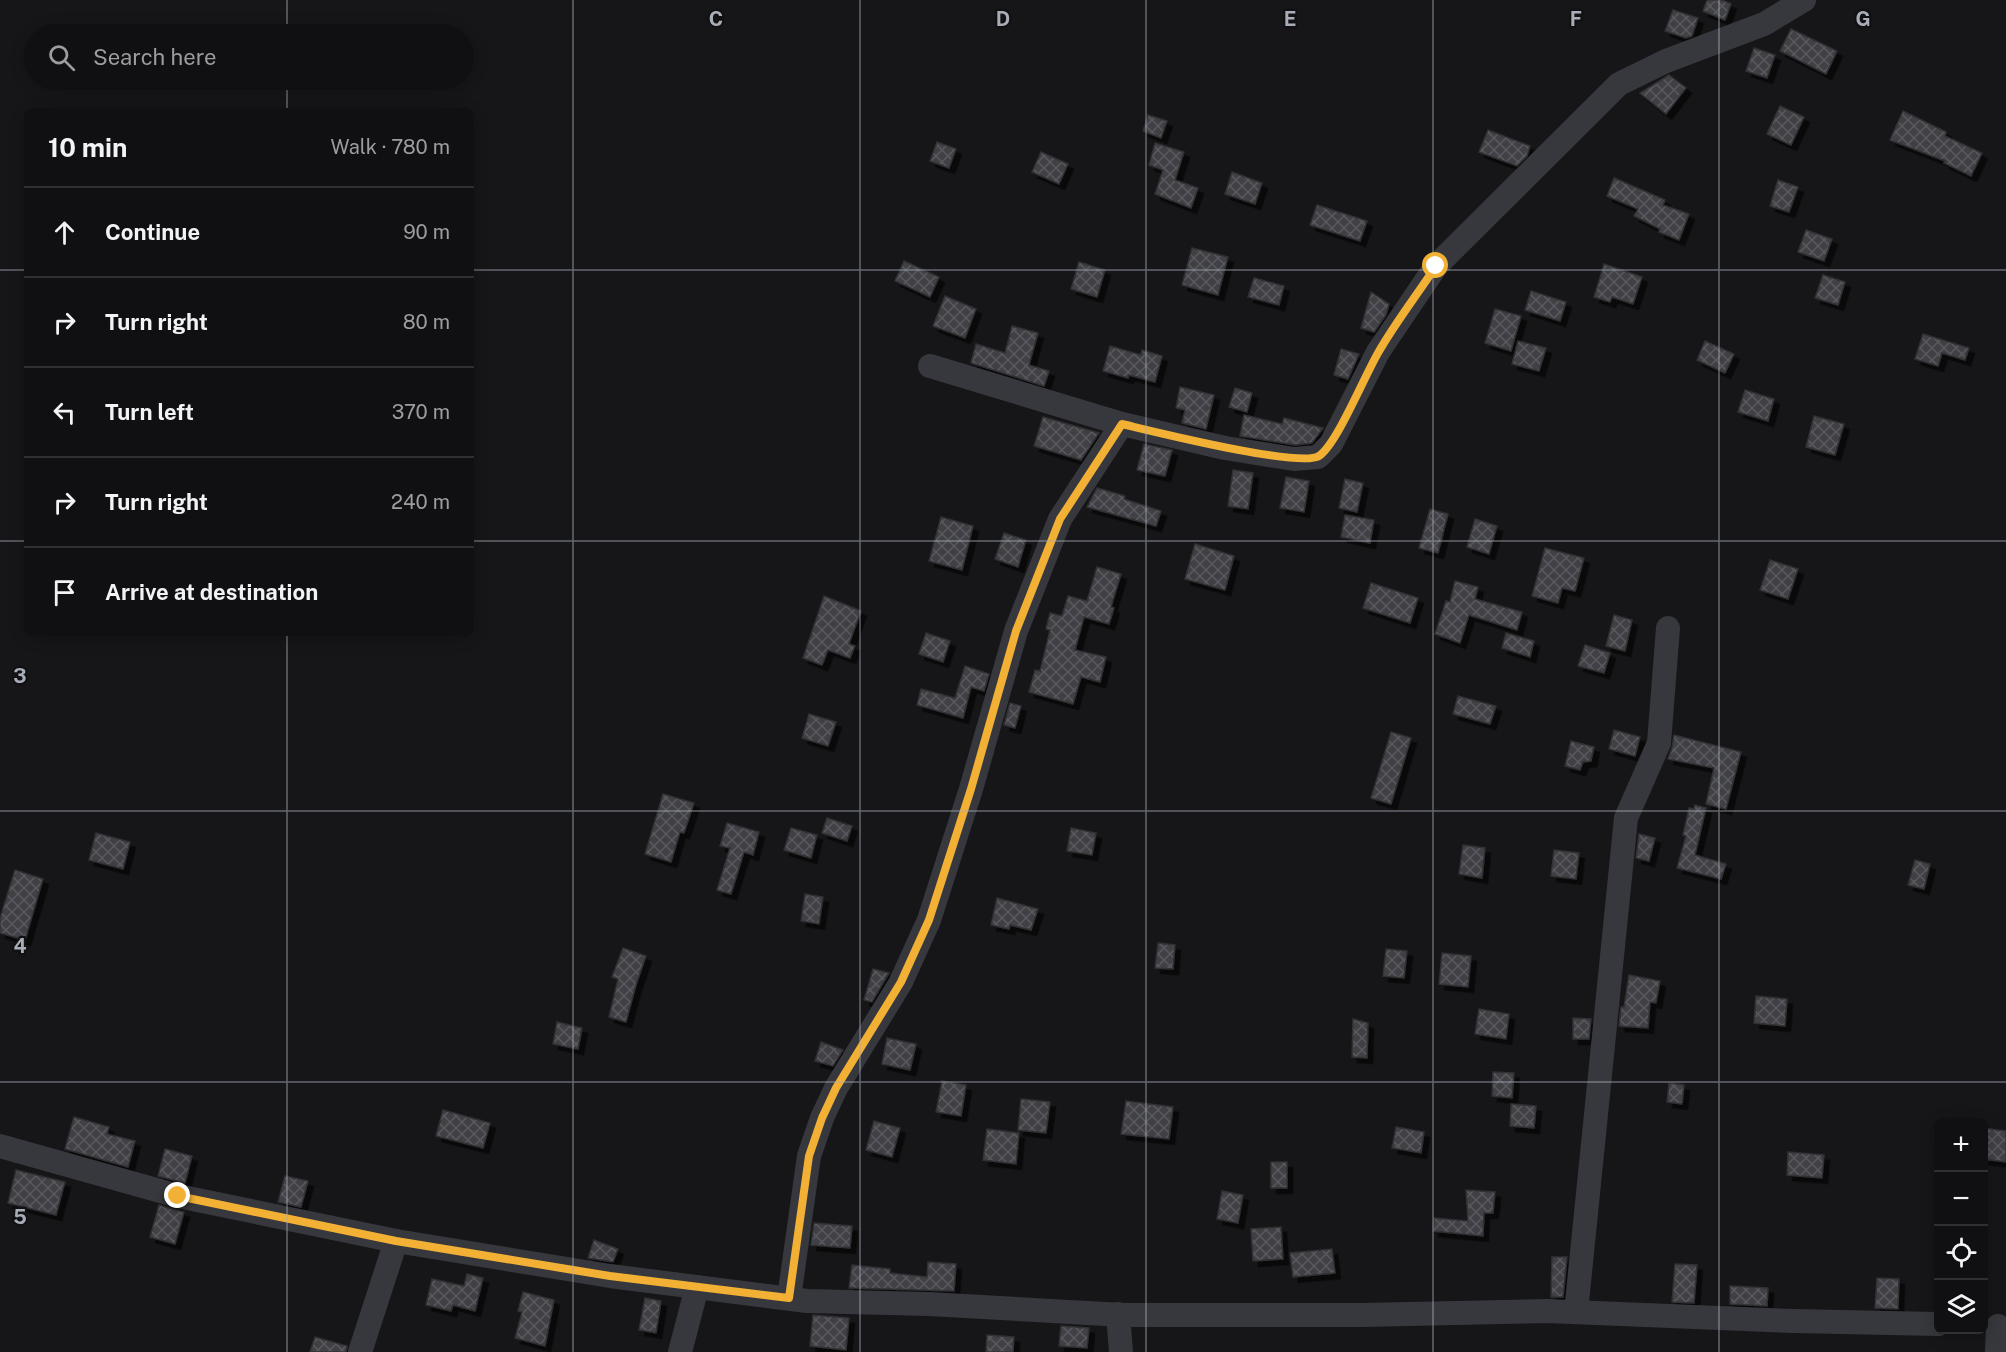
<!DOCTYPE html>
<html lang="en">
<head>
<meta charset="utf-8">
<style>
  :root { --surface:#101012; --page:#19191b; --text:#f1f3f6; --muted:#9c9d9f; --line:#303032 }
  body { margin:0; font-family:"Public Sans",sans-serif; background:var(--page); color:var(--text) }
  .controls { position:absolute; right:18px; bottom:18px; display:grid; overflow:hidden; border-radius:9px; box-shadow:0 3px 15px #0003 }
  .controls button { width:54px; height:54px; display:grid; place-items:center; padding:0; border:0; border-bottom:2px solid var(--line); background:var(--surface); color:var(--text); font:30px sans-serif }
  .stop { position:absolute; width:18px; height:18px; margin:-14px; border:4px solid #f2b134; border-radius:50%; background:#fff }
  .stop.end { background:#f2b134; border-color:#fff; box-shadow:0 2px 6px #0008 }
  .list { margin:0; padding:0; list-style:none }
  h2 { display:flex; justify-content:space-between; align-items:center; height:78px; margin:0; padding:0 24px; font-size:26px }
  h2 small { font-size:20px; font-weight:400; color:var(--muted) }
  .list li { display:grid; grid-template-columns:39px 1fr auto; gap:18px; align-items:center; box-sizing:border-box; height:90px; padding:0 24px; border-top:2px solid var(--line) }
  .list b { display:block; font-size:22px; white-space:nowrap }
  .list em { font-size:20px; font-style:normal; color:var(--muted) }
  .icon { flex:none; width:33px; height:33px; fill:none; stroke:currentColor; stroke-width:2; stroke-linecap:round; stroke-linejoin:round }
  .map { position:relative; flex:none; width:2006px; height:1352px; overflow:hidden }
  .search { position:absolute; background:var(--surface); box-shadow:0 3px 15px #0003; left:24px; top:24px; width:450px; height:66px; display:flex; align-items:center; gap:15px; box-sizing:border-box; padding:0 21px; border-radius:33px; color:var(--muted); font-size:22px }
  .panel { position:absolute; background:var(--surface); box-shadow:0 3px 15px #0003; left:24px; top:108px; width:450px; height:528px; border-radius:9px }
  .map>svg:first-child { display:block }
</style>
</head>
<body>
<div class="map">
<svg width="2006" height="1352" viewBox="0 0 2006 1352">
  <defs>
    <pattern id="building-cross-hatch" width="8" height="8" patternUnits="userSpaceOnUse" patternTransform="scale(1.5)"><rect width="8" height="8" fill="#404145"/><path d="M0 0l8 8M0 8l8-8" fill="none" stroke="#595a5e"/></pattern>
    <filter id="shadow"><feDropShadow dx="5.5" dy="5.5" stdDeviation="0" flood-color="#0009"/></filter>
  </defs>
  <rect width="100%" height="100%" fill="#161618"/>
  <g fill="url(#building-cross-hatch)" stroke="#303034" stroke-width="1.5" filter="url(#shadow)">
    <path d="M1707 0H1722L1731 4 1725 20 1703 11Z"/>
    <path d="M1673 10 1698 18 1692 36 1686 38 1665 31Z"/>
    <path d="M1791 29 1837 51 1826 74 1780 51Z"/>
    <path d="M1754 48 1775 55 1767 78 1746 71Z"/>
    <path d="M1669 75 1686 88 1666 114 1640 93Z"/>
    <path d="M1780 106 1804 117 1791 145 1767 134Z"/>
    <path d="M1903 111 1946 132 1945 136 1982 153 1971 176 1944 163 1945 161 1890 140Z"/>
    <path d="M1148 115 1167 121 1161 138 1143 131Z"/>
    <path d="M1488 130 1530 146 1527 156 1517 166 1479 152Z"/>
    <path d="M937 142 956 149 949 168 930 161Z"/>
    <path d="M1155 143 1184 152 1175 180 1198 188 1191 208 1155 194 1163 170 1149 165Z"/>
    <path d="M1041 152 1068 164 1059 184 1032 172Z"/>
    <path d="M1232 172 1262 183 1255 204 1225 194Z"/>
    <path d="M1614 178 1665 200 1663 205 1689 214 1679 240 1659 232 1660 229 1634 216 1638 209 1607 196Z"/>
    <path d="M1778 180 1798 187 1789 212 1770 206Z"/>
    <path d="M1317 205 1367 221 1360 241 1310 225Z"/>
    <path d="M1806 230 1832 239 1824 261 1798 252Z"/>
    <path d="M1192 248 1228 257 1218 295 1182 285Z"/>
    <path d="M904 261 939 277 930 297 895 281Z"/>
    <path d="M1079 262 1105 270 1097 297 1071 289Z"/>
    <path d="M1604 264 1642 277 1633 304 1612 297 1610 302 1594 297Z"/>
    <path d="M1823 275 1845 282 1838 305 1815 298Z"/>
    <path d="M1254 278 1284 286 1279 305 1248 297Z"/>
    <path d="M1531 291 1566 302 1560 321 1525 310Z"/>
    <path d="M1371 292 1389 304 1386 315 1374 332 1361 328Z"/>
    <path d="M945 296 976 309 965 338 933 326Z"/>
    <path d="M1495 309 1521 316 1511 351 1485 343Z"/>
    <path d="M1012 326 1038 333 1029 365 1049 371 1044 386 971 363 976 344 1005 353Z"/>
    <path d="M1923 334 1969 348 1965 360 1942 353 1938 366 1915 359Z"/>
    <path d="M1518 341 1546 348 1539 371 1512 364Z"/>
    <path d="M1705 341 1734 354 1725 373 1697 360Z"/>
    <path d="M1110 346 1141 355 1142 350 1162 356 1155 382 1129 375 1128 378 1103 371Z"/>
    <path d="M1341 349 1359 354 1348 379 1334 375Z"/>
    <path d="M1180 387 1214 395 1206 429 1182 423 1185 410 1176 408Z"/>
    <path d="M1235 388 1252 393 1247 412 1229 407Z"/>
    <path d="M1745 390 1774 399 1768 421 1738 412Z"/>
    <path d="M1244 415 1282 424 1284 418 1323 428 1312 443 1295 445 1240 436Z"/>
    <path d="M1814 416 1844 424 1835 455 1806 447Z"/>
    <path d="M1043 417 1099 433 1081 460 1034 446Z"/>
    <path d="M1144 444 1172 450 1165 476 1137 470Z"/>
    <path d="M1233 470 1253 473 1248 509 1228 506Z"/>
    <path d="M1286 477 1309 481 1304 512 1280 508Z"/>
    <path d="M1345 479 1363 483 1357 512 1339 508Z"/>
    <path d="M1097 488 1125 496 1124 499 1161 511 1156 526 1087 507Z"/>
    <path d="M1430 509 1448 514 1438 553 1419 548Z"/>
    <path d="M1345 515 1374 520 1370 543 1341 537Z"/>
    <path d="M941 517 973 526 962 570 929 561Z"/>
    <path d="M1475 519 1497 526 1489 554 1467 547Z"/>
    <path d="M1004 533 1026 540 1018 567 995 559Z"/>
    <path d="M1195 544 1234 556 1225 590 1185 579Z"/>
    <path d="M1545 548 1584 558 1575 591 1562 588 1558 603 1532 596Z"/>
    <path d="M1770 560 1798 569 1788 599 1760 590Z"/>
    <path d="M1097 567 1121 574 1111 607 1114 608 1109 624 1084 617 1075 650 1106 657 1100 682 1081 677 1073 704 1029 692 1035 670 1040 671 1050 630 1046 629 1050 613 1062 616 1068 596 1087 601Z"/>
    <path d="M1455 581 1478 587 1475 599 1522 612 1517 630 1469 615 1460 643 1435 634 1446 601 1450 602Z"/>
    <path d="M1371 583 1418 598 1410 623 1363 608Z"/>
    <path d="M824 596 861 611 849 644 855 646 850 658 828 650 822 665 803 658Z"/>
    <path d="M1614 615 1632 620 1625 651 1606 646Z"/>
    <path d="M926 633 950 641 943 662 919 654Z"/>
    <path d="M1506 633 1534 641 1530 657 1502 648Z"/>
    <path d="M1585 645 1610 653 1604 673 1578 666Z"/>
    <path d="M965 666 989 674 984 691 971 687 963 718 917 705 921 689 955 698Z"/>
    <path d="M1458 696 1496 706 1490 724 1453 714Z"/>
    <path d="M1010 703 1021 706 1015 728 1004 725Z"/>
    <path d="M809 714 836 722 828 746 802 738Z"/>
    <path d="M1614 730 1640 737 1635 756 1609 749Z"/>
    <path d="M1391 732 1411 738 1391 804 1371 798Z"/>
    <path d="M1674 735 1741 752 1726 809 1706 804 1714 768 1668 759 1672 748Z"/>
    <path d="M1571 741 1594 747 1591 761 1583 762 1580 770 1565 766Z"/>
    <path d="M663 794 694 803 684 833 680 832 671 862 645 854Z"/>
    <path d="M1695 805 1706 808 1695 855 1726 864 1721 879 1677 868 1686 836 1683 835 1689 808 1694 809Z"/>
    <path d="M827 818 852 826 847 841 822 833Z"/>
    <path d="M727 823 759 832 753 855 744 852 731 894 717 890 730 848 720 846Z"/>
    <path d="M791 828 817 835 811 858 784 850Z"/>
    <path d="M1071 828 1096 833 1092 855 1067 851Z"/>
    <path d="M96 833 130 842 123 869 89 860Z"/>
    <path d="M1639 834 1655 838 1649 861 1636 858Z"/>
    <path d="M1463 845 1485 848 1482 878 1459 874Z"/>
    <path d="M1554 850 1579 853 1576 879 1551 876Z"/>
    <path d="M1915 860 1930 864 1924 889 1908 885Z"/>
    <path d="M15 870 43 879 25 940 0 933V918Z"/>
    <path d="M805 894 823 897 819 924 801 921Z"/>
    <path d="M997 898 1038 909 1031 930 1010 925 1009 929 991 925Z"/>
    <path d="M1158 943 1175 945 1173 969 1155 968Z"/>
    <path d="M623 948 646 956 636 985 626 1022 609 1017 618 979 612 977Z"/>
    <path d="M1386 949 1407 951 1404 978 1383 976Z"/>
    <path d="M1442 953 1471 956 1468 987 1439 984Z"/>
    <path d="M873 969 889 973 872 1002 864 1000Z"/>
    <path d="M1629 975 1660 981 1656 1003 1650 1002 1648 1028 1619 1026 1621 1007H1624Z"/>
    <path d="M1756 996 1787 999 1785 1026 1754 1023Z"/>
    <path d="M1479 1009 1509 1014 1506 1039 1475 1034Z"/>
    <path d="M1573 1018 1591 1019 1589 1039H1573Z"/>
    <path d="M1353 1019 1368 1023 1367 1058 1352 1057Z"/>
    <path d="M557 1022 582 1028 578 1049 553 1044Z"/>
    <path d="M887 1038 916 1044 910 1070 882 1064Z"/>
    <path d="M821 1042 843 1050 833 1066 815 1061Z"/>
    <path d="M1493 1072 1514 1073 1512 1098 1492 1096Z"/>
    <path d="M942 1081 966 1085 961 1116 936 1112Z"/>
    <path d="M1669 1083 1684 1085 1682 1104 1667 1102Z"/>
    <path d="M1021 1099 1050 1102 1046 1133 1018 1130Z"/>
    <path d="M1126 1101 1173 1107 1169 1139 1121 1134Z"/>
    <path d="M1511 1104 1536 1106 1534 1128 1510 1126Z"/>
    <path d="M443 1110 490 1123 483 1148 436 1136Z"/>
    <path d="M74 1117 109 1127 107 1134 135 1141 128 1167 65 1149Z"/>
    <path d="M874 1121 900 1128 892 1157 866 1150Z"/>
    <path d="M1396 1127 1424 1132 1421 1153 1392 1148Z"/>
    <path d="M1983 1128 2006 1131V1162L1983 1159Z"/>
    <path d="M987 1129 1019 1133 1016 1164 983 1160Z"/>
    <path d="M165 1149 192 1156 185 1183 158 1176Z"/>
    <path d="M1788 1152 1824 1155 1822 1178 1787 1175Z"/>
    <rect x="1271" y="1162" width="16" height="26"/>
    <path d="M16 1170 65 1182 56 1215 8 1203Z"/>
    <path d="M285 1176 308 1181 301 1207 278 1202Z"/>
    <path d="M1466 1190 1495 1192 1493 1213H1484L1483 1236 1433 1231 1434 1218 1468 1221Z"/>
    <path d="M1222 1191 1243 1195 1238 1223 1217 1219Z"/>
    <path d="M159 1205 184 1212 175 1244 150 1237Z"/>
    <path d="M814 1223 852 1226 850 1248 811 1245Z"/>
    <path d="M1281 1227 1283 1259 1253 1261 1251 1229Z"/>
    <path d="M594 1240 618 1249 613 1262 588 1258Z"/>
    <path d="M1332 1249 1335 1273 1293 1277 1290 1253Z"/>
    <path d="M1552 1257H1567L1563 1297H1551Z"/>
    <path d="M928 1262 956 1264 954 1291 849 1288 852 1265 890 1269V1273L927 1277Z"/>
    <path d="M1675 1264 1697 1265 1694 1303 1672 1302Z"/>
    <path d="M467 1274 483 1278 475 1311 453 1305 451 1311 426 1305 432 1279 464 1286Z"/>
    <path d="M1877 1278 1899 1279 1898 1309 1875 1308Z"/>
    <path d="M1730 1286 1768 1288 1767 1306 1730 1304Z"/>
    <path d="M523 1292 554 1300 545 1346 515 1338 522 1312 518 1311Z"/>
    <path d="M645 1298 661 1301 656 1333 639 1330Z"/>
    <path d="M813 1315 849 1318 846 1350 810 1346Z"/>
    <path d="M1061 1326 1089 1328 1087 1348 1059 1346Z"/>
    <path d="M987 1335 1014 1337 1013 1352H986Z"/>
    <path d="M315 1337 347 1346 346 1352H310Z"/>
  </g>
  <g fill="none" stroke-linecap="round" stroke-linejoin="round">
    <g stroke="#37383d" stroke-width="24">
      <path d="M930 366 1122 424 1225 448 1294 459 1318 457 1331 444 1378 352 1436 266 1619 84 1666 61 1764 24 1804 0"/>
      <path d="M0 1146 178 1196 396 1241 610 1276 807 1301 929 1304 1123 1315H1362L1547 1311 1793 1321 1938 1324"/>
      <path d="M789 1298 809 1156 822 1118 836 1088 901 982 929 920 971 789 1016 631 1060 519 1122 424"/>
      <path d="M1576 1312 1626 818 1659 743 1668 628"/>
      <path d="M1118 1314 1121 1352"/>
      <path d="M360 1352 396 1241"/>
      <path d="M680 1352 697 1287"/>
      <path d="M1997 1352 1998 1326"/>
    </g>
  </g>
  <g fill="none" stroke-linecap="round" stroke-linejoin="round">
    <path stroke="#f2b134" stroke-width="8" d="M178 1196 396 1241 610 1276 789 1298 809 1156 822 1118 836 1088 901 982 929 920 971 789 1016 631 1060 519 1122 424C1152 431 1299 468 1319 456 1337 444 1365 375 1378 353 1395 323 1417 295 1436 266"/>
  </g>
  <path fill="none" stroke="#a8adb8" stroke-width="1.5" stroke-opacity="0.55" d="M287 0V34M573 0V1352M860 0V1352M1146 0V1352M1433 0V1352M1719 0V1352M287 80V111M0 270H27M471 270H2006M0 541H27M471 541H2006M287 633V1352M0 811H2006M0 1082H2006"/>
  <g font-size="20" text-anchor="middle" font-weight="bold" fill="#a8adb8" stroke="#111113" stroke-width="4.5" stroke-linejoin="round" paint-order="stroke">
    <text x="716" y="26">C</text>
    <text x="1003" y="26">D</text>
    <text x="1290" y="26">E</text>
    <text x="1576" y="26">F</text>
    <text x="1863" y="26">G</text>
    <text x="20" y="683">3</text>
    <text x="20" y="953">4</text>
    <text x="20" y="1224">5</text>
  </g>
</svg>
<div class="controls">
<button>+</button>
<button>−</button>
<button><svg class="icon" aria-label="locate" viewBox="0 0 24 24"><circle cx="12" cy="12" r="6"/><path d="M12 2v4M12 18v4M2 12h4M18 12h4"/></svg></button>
<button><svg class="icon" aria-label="layers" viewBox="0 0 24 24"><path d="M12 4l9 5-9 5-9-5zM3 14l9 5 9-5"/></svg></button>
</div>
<div class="stop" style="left:1436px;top:266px"></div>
<div class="stop end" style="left:178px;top:1196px"></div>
<div class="search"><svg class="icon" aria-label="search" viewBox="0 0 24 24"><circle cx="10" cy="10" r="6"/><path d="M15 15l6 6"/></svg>Search here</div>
<section class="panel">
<h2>10 min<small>Walk · 780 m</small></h2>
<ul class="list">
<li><svg class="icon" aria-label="ahead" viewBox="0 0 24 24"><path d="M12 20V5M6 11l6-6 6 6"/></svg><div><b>Continue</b></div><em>90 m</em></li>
<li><svg class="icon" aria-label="right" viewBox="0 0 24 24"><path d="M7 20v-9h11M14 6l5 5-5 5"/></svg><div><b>Turn right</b></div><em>80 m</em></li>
<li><svg class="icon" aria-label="left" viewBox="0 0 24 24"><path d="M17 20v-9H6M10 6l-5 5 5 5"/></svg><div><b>Turn left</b></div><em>370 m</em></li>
<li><svg class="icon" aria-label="right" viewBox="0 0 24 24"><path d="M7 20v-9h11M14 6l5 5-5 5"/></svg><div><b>Turn right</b></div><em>240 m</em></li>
<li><svg class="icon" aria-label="arrive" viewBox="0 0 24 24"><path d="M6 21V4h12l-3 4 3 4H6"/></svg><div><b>Arrive at destination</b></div></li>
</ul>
</section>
</div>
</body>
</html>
